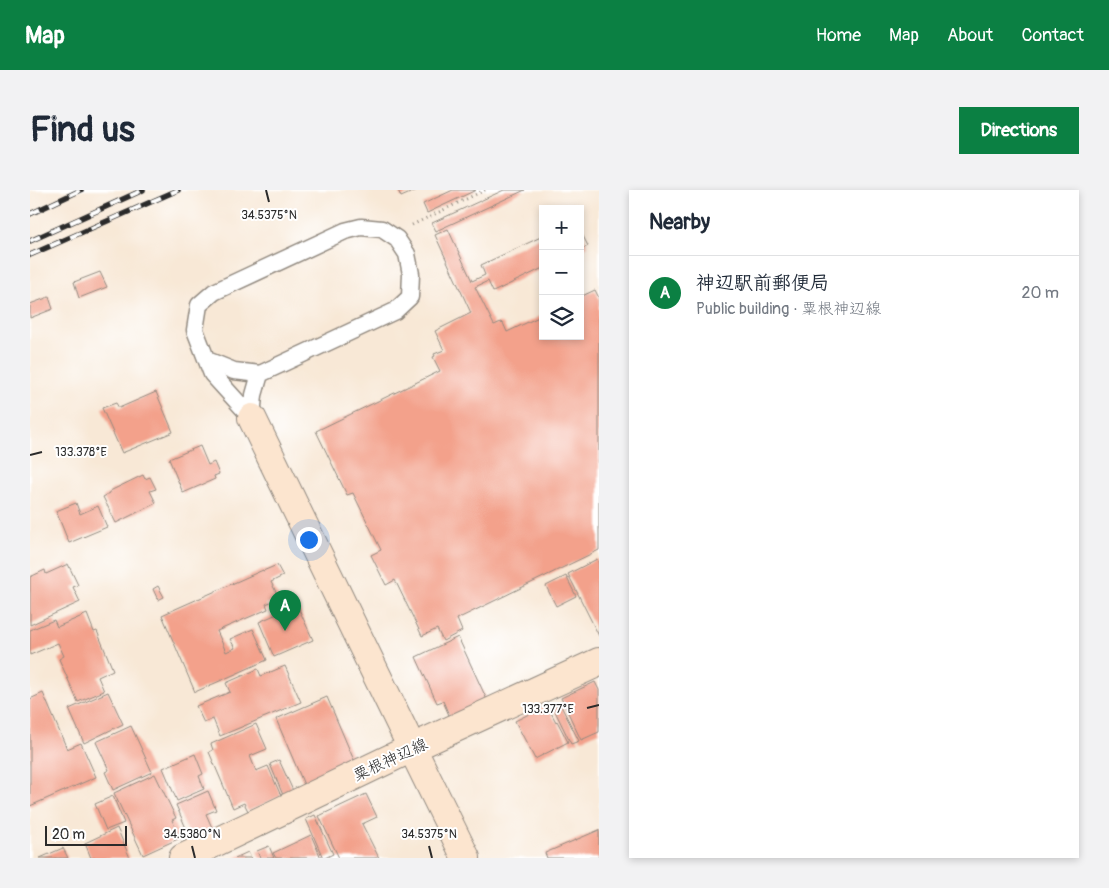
<!DOCTYPE html>
<html lang="en">
<head>
<meta charset="utf-8">
<style>
  :root { --surface:#fff; --page:#f2f2f3; --text:#1f2937; --muted:#747a83; --line:#e0e1e3; --accent:#0b8043 }
  body { margin:0; font-family:Pangolin,"Klee One",sans-serif; background:var(--page); color:var(--text) }
  .controls { position:absolute; right:15px; top:15px; display:grid; overflow:hidden; border-radius:0px; box-shadow:0 2px 8px #0003 }
  .controls button { width:45px; height:45px; display:grid; place-items:center; padding:0; border:0; border-bottom:1px solid var(--line); background:var(--surface); color:var(--text); font:25px sans-serif }
  .scale { position:absolute; left:15px; bottom:12px; width:82px; box-sizing:border-box; padding-left:5px; border:2px solid #2b2b2b; border-top:0; font-size:14px; line-height:18px; white-space:nowrap; color:#2b2b2b; -webkit-text-stroke:4px #fff; paint-order:stroke }
  .you { position:absolute; left:278px; top:349px; width:18px; height:18px; margin:-12px; border:4px solid #fff; border-radius:50%; background:#1a73e8; box-shadow:0 0 0 8px #1a73e833 }
  .badge { display:grid; place-items:center; width:32px; height:32px; border-radius:50%; background:var(--accent); color:#fff; font-size:16px; font-weight:700 }
  .pin { position:absolute; translate:-50% -41px; filter:drop-shadow(0 1px 2px #0008) }
  .pin::after { content:''; position:absolute; top:26px; width:18px; height:15px; background:inherit; clip-path:polygon(0 0,100% 0,50% 100%) }
  .list { margin:0; padding:0; list-style:none }
  h2 { display:flex; justify-content:space-between; align-items:center; height:65px; margin:0; padding:0 20px; font-size:21px }
  h2 small { font-size:16px; font-weight:400; color:var(--muted) }
  .list li { display:grid; grid-template-columns:32px 1fr auto; gap:15px; align-items:center; box-sizing:border-box; height:75px; padding:0 20px; border-top:1px solid var(--line) }
  .list b { display:block; font-size:19px; white-space:nowrap }
  .list p { margin:0; font-size:16px; white-space:nowrap; color:var(--muted) }
  .list em { font-size:16px; font-style:normal; color:var(--muted) }
  .icon { flex:none; width:28px; height:28px; fill:none; stroke:currentColor; stroke-width:2; stroke-linecap:round; stroke-linejoin:round }
  .map { position:relative; flex:none; width:569px; height:668px; overflow:hidden; border-radius:0px }
  header { display:flex; align-items:center; gap:30px; box-sizing:border-box; height:70px; padding:0 25px; background:var(--accent); color:#fff }
  header strong { font-size:24px }
  nav { display:flex; gap:28px; margin-inline-start:auto; font-size:18px }
  .intro { display:flex; align-items:center; justify-content:space-between; box-sizing:border-box; height:120px; padding:0 30px }
  h1 { margin:0; font-size:35px }
  .button { padding:12px 22px; border-radius:0px; background:var(--accent); color:#fff; font-size:18px; font-weight:700 }
  main { display:flex; gap:30px; padding:0 30px }
  aside { flex:1; background:var(--surface); border-radius:0px; box-shadow:0 2px 8px #0003 }
  .map>svg:first-child { display:block }
</style>
</head>
<body>
<header>
<strong>Map</strong>
<nav><a>Home</a><a>Map</a><a>About</a><a>Contact</a></nav>
</header>
<div class="intro"><h1>Find us</h1><a class="button">Directions</a></div>
<main>
<div class="map">
<svg width="569" height="668" viewBox="0 0 569 668">
  <rect width="100%" height="100%" fill="#fff"/>
  <filter id="ink" filterUnits="userSpaceOnUse"><feTurbulence type="fractalNoise" baseFrequency=".02" numOctaves="2"/><feDisplacementMap in="SourceGraphic" scale="10" xChannelSelector="R" yChannelSelector="G"/><feConvolveMatrix kernelMatrix="1 2 1 2 8 2 1 2 1" color-interpolation-filters="sRGB"/></filter>
  <filter id="wash" filterUnits="userSpaceOnUse"><feTurbulence type="fractalNoise" baseFrequency=".0096" numOctaves="4" result="noise"/><feDisplacementMap in="SourceGraphic" scale="20" xChannelSelector="R" yChannelSelector="G"/><feGaussianBlur stdDeviation="1.12" result="paint"/><feColorMatrix in="noise" values="0 0 0 0 0 0 0 0 0 0 0 0 0 0 0 0 0 1.4 0 .05"/><feComposite in="paint" operator="in"/></filter>
  <g filter="url(#wash)">
    <rect width="100%" height="100%" fill="#f8e8d6"/>
    <g id="blocks">
      <g fill="#f3a18b">
        <path d="M368 0H387L371 7Z"/>
        <path d="M423 0H446L397 23 393 14Z"/>
        <path d="M474 0H495L406 41 402 33Z"/>
        <path d="M418 39 442 91 455 85 451 75 513 46V78L463 102 458 91 445 97 464 135 471 132 472 134 473 133 477 142 513 125V146H550V107L565 100 569 108V360L427 429 432 441 413 451 407 439 392 446 365 390 356 395 341 365 351 360 323 303 317 305 286 241 410 181 403 167 405 166 404 164 414 160 405 141 441 123 405 45Z"/>
        <path d="M550 40 558 56 550 60Z"/>
        <path d="M70 82 77 97 49 108 44 92Z"/>
        <path d="M19 107 23 119 0 128V114Z"/>
        <path d="M126 202 143 242 92 263 72 218 86 213 89 218Z"/>
        <path d="M170 256 178 275 184 272 189 284 184 286 185 289 153 303 139 269Z"/>
        <path d="M113 285 115 289 120 287 126 299 120 301 126 313 86 333 73 307 80 303V301Z"/>
        <path d="M46 313 50 324 68 316 77 337 39 353 26 321Z"/>
        <path d="M567 369 569 374V446L538 384Z"/>
        <path d="M38 374 48 395 43 397 50 412 0 435V387L15 380 16 384Z"/>
        <path d="M247 375 253 386 241 392 249 408 236 414 238 419 187 441 196 462 205 458 200 449 223 439 237 470 165 502 132 425 233 380V381Z"/>
        <path d="M536 386 546 406 526 416 516 396Z"/>
        <path d="M128 396 134 407 128 410 123 399Z"/>
        <path d="M267 415 283 450 244 467 229 432Z"/>
        <path d="M57 424 64 442 67 441 83 480 68 487 74 501 48 512 29 469 34 466 28 453 0 465V440L24 430 27 437Z"/>
        <path d="M428 447 458 512 421 530 413 511 407 513 386 467Z"/>
        <path d="M255 476 271 512 190 546 183 529 174 533 166 516 200 502 196 493 228 479 231 486Z"/>
        <path d="M565 492 569 500V542L551 550 531 508Z"/>
        <path d="M78 502 93 534 54 553 39 519Z"/>
        <path d="M13 503 37 559 51 553 66 587 0 616V509Z"/>
        <path d="M297 507 326 575 275 597 246 529Z"/>
        <path d="M530 514 549 551 541 554 523 517Z"/>
        <path d="M517 515 526 532 527 531 538 552 505 569 485 531Z"/>
        <path d="M226 534 237 559 220 566 226 581 238 576 251 606 218 621 214 613 203 618 179 562 183 560 181 554Z"/>
        <path d="M101 536 122 582 83 600 75 582 79 580 66 552Z"/>
        <path d="M165 564 173 584 169 586 174 599 147 611 133 578Z"/>
        <path d="M249 570 265 605 255 610 240 574Z"/>
        <path d="M125 584 146 628 142 630 150 648 113 665 84 603Z"/>
        <path d="M178 601 186 620 176 624 184 642 162 652 146 615Z"/>
        <path d="M336 604 347 627 332 634 349 668H309L289 626Z"/>
        <path d="M83 606 94 633 76 640 65 614Z"/>
        <path d="M285 625 303 664 295 668H293L276 629Z"/>
        <path d="M87 638 100 668H61L55 653Z"/>
        <path d="M569 640V668H517L515 663Z"/>
        <path d="M281 645 291 668H246L243 663Z"/>
        <path d="M239 656 244 668H230L227 661Z"/>
        <path d="M33 658 38 668H10Z"/>
        <path d="M218 662 221 668H205Z"/>
      </g>
    </g>
  </g>
  <g filter="url(#ink)">
    <use href="#blocks" fill-opacity="0" stroke="#928a80" stroke-width="1"/>
    <g fill="none" stroke-linecap="round" stroke-linejoin="round">
      <g stroke="#928a80" stroke-width="19">
        <g id="lane">
          <path d="M331 37 352 39 367 49 377 64 381 84 380 107 365 121 230 184 224 205 222 228 182 184 165 140 169 115 184 102 315 41Z"/>
          <path d="M177 170 204 181 230 184"/>
        </g>
      </g>
      <g stroke="#928a80" stroke-width="30">
        <g id="secondary">
          <path d="M222 228 382 558 436 668"/>
          <path d="M153 668 382 558 569 472"/>
        </g>
      </g>
      <path stroke="#928a80" stroke-width="3" stroke-dasharray="1 4" stroke-linecap="butt" d="M382 35 455 0"/>
      <use href="#lane" stroke="#fff" stroke-width="16"/>
      <use href="#secondary" stroke="#fce5cf" stroke-width="28"/>
      <g stroke="#2b2b2b" stroke-width="5.5">
        <g id="rail">
          <path d="M0 24 51 0"/>
          <path d="M0 51 113 0"/>
          <path d="M0 65 148 0"/>
        </g>
      </g>
      <use href="#rail" stroke="#fff" stroke-width="4" stroke-dasharray="11" stroke-linecap="butt"/>
    </g>
  </g>
  <path fill="none" stroke="#2b2b2b" stroke-width="2" d="M236 0 239 12M0 265 12 262M557 518 569 515M162 656 165 668M399 656 402 668"/>
  <g text-anchor="middle" stroke-width="4" stroke-linejoin="round" paint-order="stroke">
    <g font-size="16" fill="#2b2b2b" stroke="#fff">
      <text transform="translate(360 569) rotate(-25)" y="6">粟根神辺線</text>
    </g>
  </g>
  <g font-size="12" text-anchor="middle" fill="#2b2b2b" stroke="#fff" stroke-width="4" stroke-linejoin="round" paint-order="stroke">
    <text x="239" y="29">34.5375°N</text>
    <text x="51" y="266">133.378°E</text>
    <text x="518" y="523">133.377°E</text>
    <text x="162" y="648">34.5380°N</text>
    <text x="399" y="648">34.5375°N</text>
  </g>
</svg>
<div class="controls">
<button>+</button>
<button>−</button>
<button><svg class="icon" aria-label="layers" viewBox="0 0 24 24"><path d="M12 4l9 5-9 5-9-5zM3 14l9 5 9-5"/></svg></button>
</div>
<div class="scale">20 m</div>
<div class="you"></div>
<div class="pin badge" style="left:255px;top:441px">A</div>
</div>
<aside>
<h2>Nearby<small></small></h2>
<ul class="list">
<li><span class="badge">A</span><div><b>神辺駅前郵便局</b><p>Public building · 粟根神辺線</p></div><em>20 m</em></li>
</ul>
</aside>
</main>
</body>
</html>
